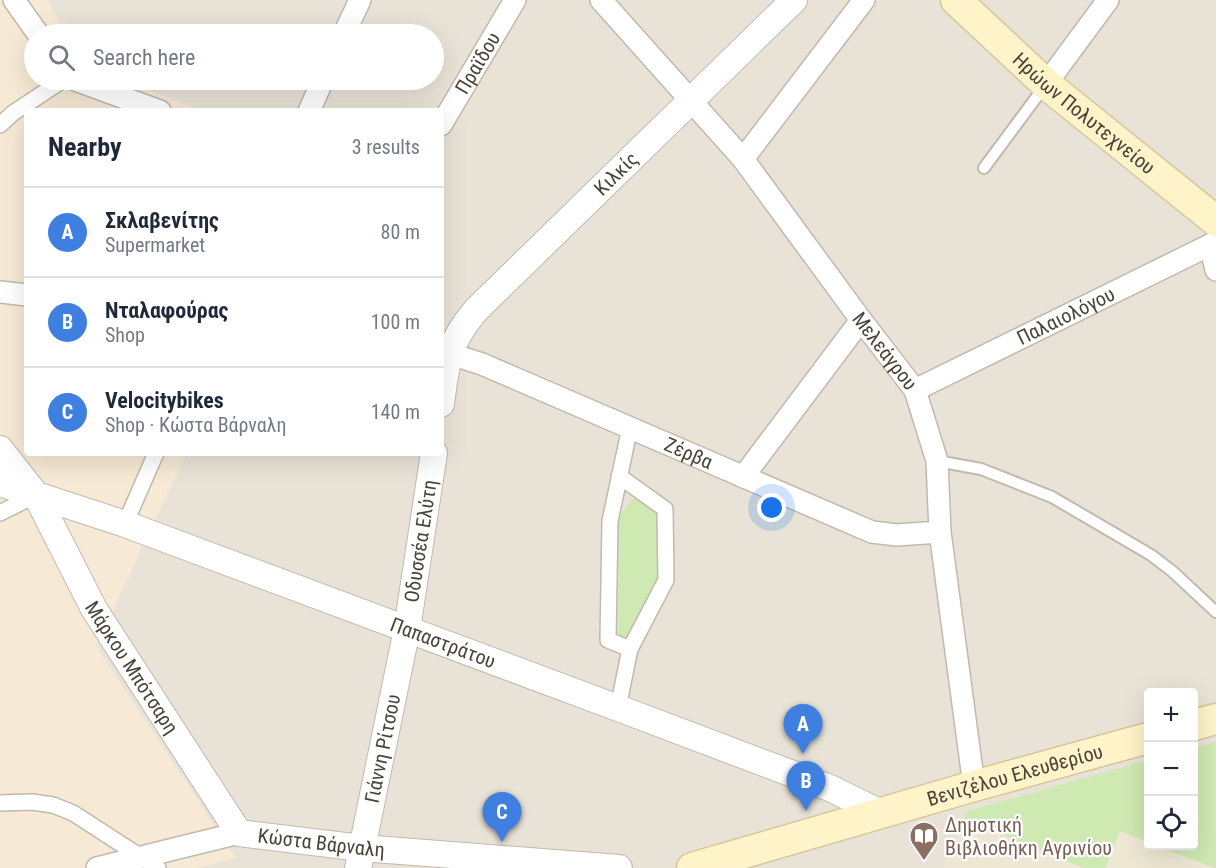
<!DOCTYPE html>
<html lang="en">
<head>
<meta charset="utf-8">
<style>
  :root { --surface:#fff; --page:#f2f2f3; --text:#1f2937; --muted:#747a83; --line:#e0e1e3; --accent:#fb3f1a }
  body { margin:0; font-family:"Roboto Condensed",sans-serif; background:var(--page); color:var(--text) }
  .controls { position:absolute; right:18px; bottom:18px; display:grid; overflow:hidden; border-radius:6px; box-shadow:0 6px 24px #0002 }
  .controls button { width:54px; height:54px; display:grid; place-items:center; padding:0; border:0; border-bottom:2px solid var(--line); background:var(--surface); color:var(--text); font:30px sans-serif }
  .you { position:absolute; left:772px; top:508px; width:21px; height:21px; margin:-15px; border:4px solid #fff; border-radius:50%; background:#1a73e8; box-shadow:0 0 0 9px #1a73e833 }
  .badge { display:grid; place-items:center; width:39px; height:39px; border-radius:50%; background:var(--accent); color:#fff; font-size:20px; font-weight:700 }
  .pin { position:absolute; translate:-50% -50px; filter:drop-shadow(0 2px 3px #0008) }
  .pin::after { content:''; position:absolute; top:32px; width:21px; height:18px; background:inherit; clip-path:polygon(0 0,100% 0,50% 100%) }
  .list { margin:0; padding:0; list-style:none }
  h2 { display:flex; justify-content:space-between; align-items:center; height:78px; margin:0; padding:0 24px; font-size:26px }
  h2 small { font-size:20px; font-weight:400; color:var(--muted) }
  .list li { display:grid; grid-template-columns:39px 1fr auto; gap:18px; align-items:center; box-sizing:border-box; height:90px; padding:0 24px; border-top:2px solid var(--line) }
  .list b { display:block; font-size:22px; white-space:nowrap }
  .list p { margin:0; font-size:20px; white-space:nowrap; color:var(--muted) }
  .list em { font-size:20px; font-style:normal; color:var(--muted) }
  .icon { flex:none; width:33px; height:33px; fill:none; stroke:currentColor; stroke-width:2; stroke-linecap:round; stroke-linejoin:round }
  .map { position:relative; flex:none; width:1216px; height:868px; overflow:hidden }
  .search { position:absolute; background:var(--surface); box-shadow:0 6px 24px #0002; left:24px; top:24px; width:420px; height:66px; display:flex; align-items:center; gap:15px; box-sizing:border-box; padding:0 21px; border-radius:33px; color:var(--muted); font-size:22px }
  .panel { position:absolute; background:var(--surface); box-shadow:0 6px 24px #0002; left:24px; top:108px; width:420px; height:348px; border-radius:6px }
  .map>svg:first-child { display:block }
</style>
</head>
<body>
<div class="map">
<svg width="1216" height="868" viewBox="0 0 1216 868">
  <rect width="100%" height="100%" fill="#f5f1e9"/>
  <path fill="#e9e3d7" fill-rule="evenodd" d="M0 0H1216V868H0ZM34 34H434V80H34ZM27 111H441V453H27ZM1148 692H1194V846H1148Z"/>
  <path fill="#f6e9d5" d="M0 0H47L67 34H34V80H123L203 111H27V453H187L96 646 236 858 198 868H0Z"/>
  <g fill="#eee7d3">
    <path d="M964 819 1084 868H942Z"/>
    <path d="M1120 831 1148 842V846H1157L1215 868H1105Z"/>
  </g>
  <g fill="#cfe9b2">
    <path d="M635 497 658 514 659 577 624 642 618 639 619 516Z"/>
    <path d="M1216 742V868H1215L1157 846H1194V748Z"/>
    <path d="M1148 760V842L1120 831 1105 868H1084L964 819 968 811Z"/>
  </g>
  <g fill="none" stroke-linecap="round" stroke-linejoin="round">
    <g stroke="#c0b9ac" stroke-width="14">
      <g id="service">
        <path d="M984 168 1044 87"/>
        <path d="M937 461 981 469 1052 497 1151 555 1172 571 1216 612"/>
      </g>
    </g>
    <g stroke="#c0b9ac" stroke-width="18">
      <g id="pedestrian">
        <path d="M0 125 13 113 63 80"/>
        <path d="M0 513 36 495"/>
        <path d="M125 524 156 453"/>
        <path d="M630 649 608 640 610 521 630 427"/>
        <path d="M618 708 630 649 666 580 665 509 619 476"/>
        <path d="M0 803 32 802 53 805 73 813 158 868"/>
      </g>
    </g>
    <g stroke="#c0b9ac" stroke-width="24">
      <g id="minor">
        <path d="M14 0 38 34"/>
        <path id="s1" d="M601 0 743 159 861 320 915 390 937 461 940 532 974 786"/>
        <path d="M344 34 360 0"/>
        <path d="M75 80 160 111"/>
        <path d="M1046 84 1108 0"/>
        <path d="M309 111 323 80"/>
        <path id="s2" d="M441 125 515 0"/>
        <path d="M743 159 864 0"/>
        <path d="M1210 245 1216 270"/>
        <path d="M0 292 27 295"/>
        <path id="s3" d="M441 351 482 364 872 532 897 535 940 532"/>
        <path id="s4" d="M915 390 1216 242"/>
        <path d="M743 477 861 320"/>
        <path d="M97 868 239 833"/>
      </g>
    </g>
    <g stroke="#c0b9ac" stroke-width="28">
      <g id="tertiary">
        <path id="s5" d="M441 404C447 360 447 345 476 310L794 0"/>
        <path id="s6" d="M0 449 36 495 94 609 239 833 362 848 619 868"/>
        <path id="s7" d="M0 483 125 524 618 708 830 788 883 814"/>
        <path id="s8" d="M358 868 407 629 434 453"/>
      </g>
    </g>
    <g stroke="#d5c699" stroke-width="33">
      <g id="secondary">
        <path id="s9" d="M956 0 1046 84 1216 221"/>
        <path d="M1194 725 1216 719"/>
        <path id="s10" d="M692 868 974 786 1148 738"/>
      </g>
    </g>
    <use href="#service" stroke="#fff" stroke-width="10"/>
    <use href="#pedestrian" stroke="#fff" stroke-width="15"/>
    <use href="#minor" stroke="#fff" stroke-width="21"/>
    <use href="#tertiary" stroke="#fff" stroke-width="26"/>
    <use href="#secondary" stroke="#fff3c9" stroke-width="30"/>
  </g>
  <defs>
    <g id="library-pin" transform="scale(1.5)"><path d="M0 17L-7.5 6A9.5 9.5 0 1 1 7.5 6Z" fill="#8d6e63" stroke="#fff"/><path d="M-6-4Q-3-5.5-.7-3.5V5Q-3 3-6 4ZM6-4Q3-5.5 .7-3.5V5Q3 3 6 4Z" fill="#fff"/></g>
  </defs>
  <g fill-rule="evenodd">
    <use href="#library-pin" x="924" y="836"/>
  </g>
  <g text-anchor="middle" stroke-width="4.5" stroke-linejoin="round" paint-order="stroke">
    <g font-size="20" fill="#494237" stroke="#fff">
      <text dy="7" stroke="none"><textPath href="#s2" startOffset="72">Πραϊδου</textPath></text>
      <text dy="7" stroke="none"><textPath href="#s9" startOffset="171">Ηρώων Πολυτεχνείου</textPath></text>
      <text dy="7" stroke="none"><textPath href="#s5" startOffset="298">Κιλκίς</textPath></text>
      <text dy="7" stroke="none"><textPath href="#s4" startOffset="168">Παλαιολόγου</textPath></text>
      <text dy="7" stroke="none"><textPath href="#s1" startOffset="452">Μελεάγρου</textPath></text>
      <text dy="7" stroke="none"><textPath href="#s3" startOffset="268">Ζέρβα</textPath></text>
      <text dy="7" stroke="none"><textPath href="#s8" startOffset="333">Οδυσσέα Ελύτη</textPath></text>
      <text dy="7" stroke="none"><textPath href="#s7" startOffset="471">Παπαστράτου</textPath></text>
      <text dy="7" stroke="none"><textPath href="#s6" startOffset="256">Μάρκου Μπότσαρη</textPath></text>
      <text dy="7" stroke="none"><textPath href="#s8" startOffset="122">Γιάννη Ρίτσου</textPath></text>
      <text dy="7" stroke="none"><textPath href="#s10" startOffset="336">Βενιζέλου Ελευθερίου</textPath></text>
      <text dy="7" stroke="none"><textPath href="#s6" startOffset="536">Κώστα Βάρναλη</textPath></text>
    </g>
    <g font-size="20" fill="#785e54" stroke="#fff" text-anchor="start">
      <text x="945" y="832">Δημοτική<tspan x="945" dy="23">Βιβλιοθήκη Αγρινίου</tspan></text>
    </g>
  </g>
</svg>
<div class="controls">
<button>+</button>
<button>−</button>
<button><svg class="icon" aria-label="locate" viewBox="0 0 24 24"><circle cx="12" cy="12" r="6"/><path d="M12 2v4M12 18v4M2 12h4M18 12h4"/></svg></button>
</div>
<div class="you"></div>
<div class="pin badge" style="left:803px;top:754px;background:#3f7fe0">A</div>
<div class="pin badge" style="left:806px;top:811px;background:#3f7fe0">B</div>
<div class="pin badge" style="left:502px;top:842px;background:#3f7fe0">C</div>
<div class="search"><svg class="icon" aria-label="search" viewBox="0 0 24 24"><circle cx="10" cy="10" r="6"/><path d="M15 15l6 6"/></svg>Search here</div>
<section class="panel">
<h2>Nearby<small>3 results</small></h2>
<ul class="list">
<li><span class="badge" style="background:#3f7fe0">A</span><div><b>Σκλαβενίτης</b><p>Supermarket</p></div><em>80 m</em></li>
<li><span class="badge" style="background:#3f7fe0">B</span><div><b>Νταλαφούρας</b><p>Shop</p></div><em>100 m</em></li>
<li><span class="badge" style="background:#3f7fe0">C</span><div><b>Velocitybikes</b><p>Shop · Κώστα Βάρναλη</p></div><em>140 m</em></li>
</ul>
</section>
</div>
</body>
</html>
